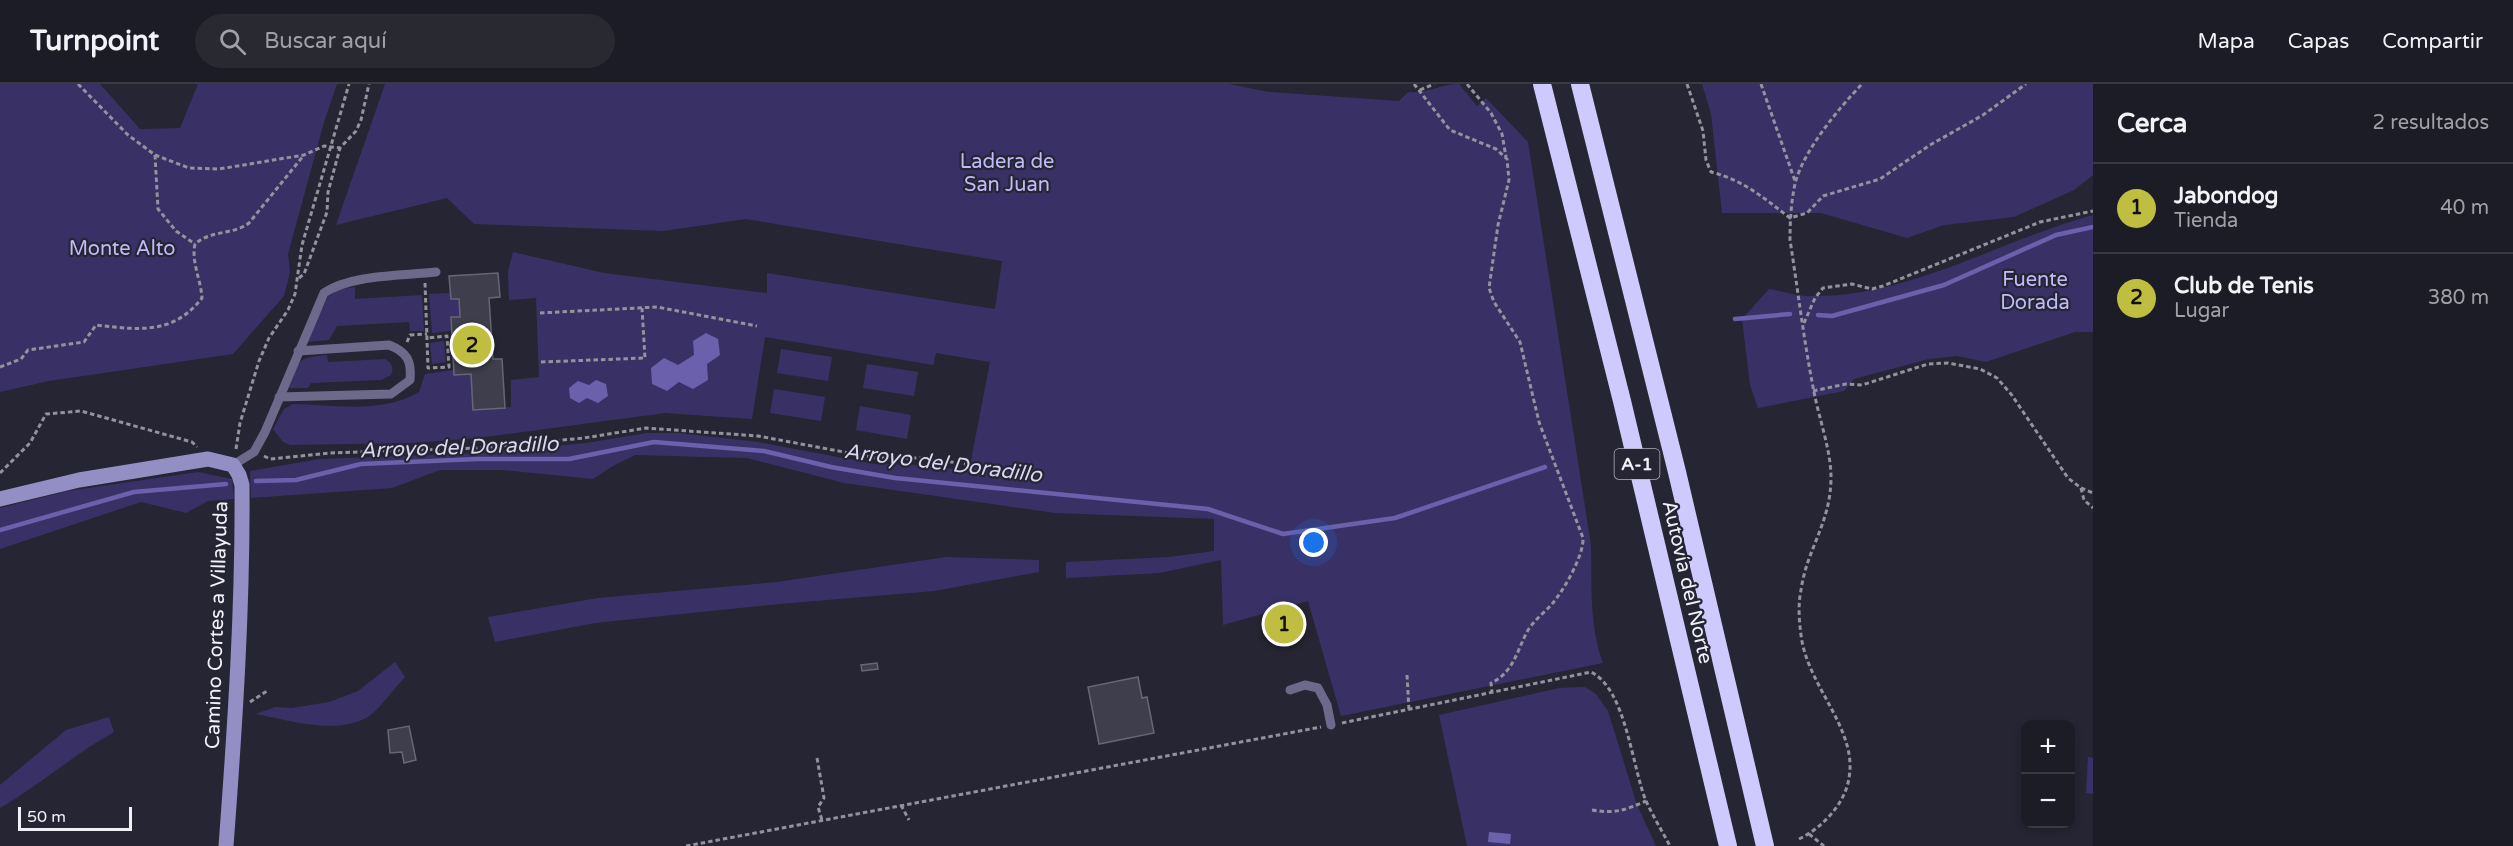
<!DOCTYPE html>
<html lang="es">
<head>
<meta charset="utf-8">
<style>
  :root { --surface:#1c1c26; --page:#292932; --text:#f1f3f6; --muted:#a0a1a7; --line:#3a3a43; --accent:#c0be40 }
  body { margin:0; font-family:"Varela Round",sans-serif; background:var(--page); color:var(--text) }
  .controls { position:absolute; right:18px; bottom:18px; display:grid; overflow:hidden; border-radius:12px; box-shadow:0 3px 9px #0003 }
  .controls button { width:54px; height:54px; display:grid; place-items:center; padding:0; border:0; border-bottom:2px solid var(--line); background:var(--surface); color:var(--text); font:30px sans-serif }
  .scale { position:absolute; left:18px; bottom:15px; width:114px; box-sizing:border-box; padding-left:6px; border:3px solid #f0f0f9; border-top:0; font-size:16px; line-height:21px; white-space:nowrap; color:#f0f0f9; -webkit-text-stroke:4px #262533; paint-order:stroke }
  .you { position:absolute; left:1314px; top:459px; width:21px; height:21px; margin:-15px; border:4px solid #fff; border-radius:50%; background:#1a73e8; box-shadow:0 0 0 9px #1a73e833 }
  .badge { display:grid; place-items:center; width:39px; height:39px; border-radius:50%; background:var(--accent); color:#111; font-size:20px; font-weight:700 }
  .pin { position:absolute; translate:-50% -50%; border:3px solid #fff; box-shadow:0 2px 6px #0006 }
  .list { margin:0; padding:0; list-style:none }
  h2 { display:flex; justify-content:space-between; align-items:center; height:78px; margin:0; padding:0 24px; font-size:26px }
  h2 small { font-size:20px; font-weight:400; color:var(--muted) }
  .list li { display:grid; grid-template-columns:39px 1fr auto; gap:18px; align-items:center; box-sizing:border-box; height:90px; padding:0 24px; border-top:2px solid var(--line) }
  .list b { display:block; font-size:22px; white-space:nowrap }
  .list p { margin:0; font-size:20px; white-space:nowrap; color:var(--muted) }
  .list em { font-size:20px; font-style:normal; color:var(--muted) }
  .icon { flex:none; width:33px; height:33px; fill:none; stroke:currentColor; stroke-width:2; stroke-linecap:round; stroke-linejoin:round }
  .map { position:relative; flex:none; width:2093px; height:762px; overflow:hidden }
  header { display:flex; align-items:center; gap:36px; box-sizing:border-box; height:84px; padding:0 30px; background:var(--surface); border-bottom:2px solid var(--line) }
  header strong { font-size:28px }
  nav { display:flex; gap:33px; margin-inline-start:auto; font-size:21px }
  .search { width:420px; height:54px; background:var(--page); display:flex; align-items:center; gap:15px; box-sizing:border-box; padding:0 21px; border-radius:33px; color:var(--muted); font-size:22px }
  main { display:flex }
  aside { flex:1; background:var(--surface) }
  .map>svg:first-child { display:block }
</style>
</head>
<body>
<header>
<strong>Turnpoint</strong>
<div class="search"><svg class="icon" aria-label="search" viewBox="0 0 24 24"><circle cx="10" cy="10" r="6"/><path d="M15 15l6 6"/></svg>Buscar aquí</div>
<nav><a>Mapa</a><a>Capas</a><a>Compartir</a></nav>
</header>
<main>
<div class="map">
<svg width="2093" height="762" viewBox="0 0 2093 762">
  <rect width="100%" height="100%" fill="#262533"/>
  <g fill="#393166">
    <path d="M0 0H100L140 45 180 44 198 0H337L324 38 288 170 290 188 284 212 233 270 49 297 0 308Z"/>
    <path d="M385 0H1229L1269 8 1399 17 1408 8C1425 10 1442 0 1459 0L1477 22 1486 14 1528 58 1591 461C1592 501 1589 541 1603 579L1341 632 1308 517 1223 541 1221 476 1159 489 1066 494V478L1169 473 1214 467V435L1055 429 844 399 747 374 635 371 611 383 593 395 502 386H440L392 404 251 414 250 387 320 375 481 369 586 359 647 349H678L758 358 875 380 924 381 969 387 990 278 936 269 933 281 765 253 752 335 665 329 477 354 412 359 290 361 283 358 273 345 284 325 293 320C333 321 383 330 419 308L425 290 454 286 471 290 473 326 511 323V296L539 293 536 214 509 216 508 188 513 168 604 189 767 209V189L995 225 1002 177 746 135 663 147 474 140 447 114 336 141Z"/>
    <path d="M1702 0H2093V91L2074 106 2014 133 1944 141 1907 154 1821 129H1722L1711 30Z"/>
    <path d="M2093 131V248H2075L1986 278 1957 272 1929 275 1854 295 1844 307 1758 324 1750 301 1742 235 1769 205C1782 207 1796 212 1809 212 1906 215 2001 156 2093 131Z"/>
    <path d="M355 203V215L422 211 424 247H410L409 238 337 242 329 256 306 258 328 213 337 206Z"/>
    <path d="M450 209 451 215H459L460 233H451V247L432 249 429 210Z"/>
    <path d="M444 257 446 278 432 280 430 259Z"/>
    <path d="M781 265 832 273 828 297 777 289Z"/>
    <path d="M327 271 328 278 385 275C392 279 394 284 391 291L381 296 311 299 308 304H289C300 276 295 274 327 271Z"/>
    <path d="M867 280 918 288 914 312 863 304Z"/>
    <path d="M774 305 825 313 821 337 770 329Z"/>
    <path d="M860 322 911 331 907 355 856 346Z"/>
    <path d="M198 388 232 395 234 415 208 417 186 429 141 418 0 465V424L68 407Z"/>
    <path d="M946 473 1039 476V488L934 507 779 520 595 539 495 558 488 533 598 514 777 498Z"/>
    <path d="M395 578 405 593C395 603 378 628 366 634 333 651 289 636 256 630L275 623 292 624 329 618 358 607Z"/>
    <path d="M1585 603 1596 610 1608 627 1637 721 1656 762H1467L1439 631 1559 604Z"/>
    <path d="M109 633 114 648C74 670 40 701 0 724V701L66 646Z"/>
    <path d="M2088 673 2093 674V710L2086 709Z"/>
  </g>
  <g fill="#6a60ac">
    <path d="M706 249 718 255 720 271 707 280 708 296 693 305 679 298 667 307 652 300 651 284 664 274 678 281 694 271 693 257Z"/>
    <path d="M596 296 606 300 608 312 598 319 587 314 579 319 570 314 569 304 578 297 589 301Z"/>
    <path d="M1489 748 1511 750 1510 760 1488 758Z"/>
  </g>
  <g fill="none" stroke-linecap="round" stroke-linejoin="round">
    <g stroke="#6a60ac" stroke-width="4.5">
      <path d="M1818 231 1832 232 1944 201 2056 151 2093 143"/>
      <path d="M1735 235 1790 230"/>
      <path d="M256 397 296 396 361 380 478 375H569L654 358 764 367 831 383 895 394 1208 425 1283 450 1395 434 1545 383"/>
      <path d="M0 446 134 408 226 400"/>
    </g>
  </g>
  <g fill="#3f3e4d" stroke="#676677" stroke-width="1.5">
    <path d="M498 189 500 213 489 214 493 275H502L505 324 473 326 471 290 454 291 451 233H460L459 215H451L449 192Z"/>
    <path d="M1292 527 1297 547 1276 553 1270 534Z"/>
    <path d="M877 579 878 585 862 587 861 581Z"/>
    <path d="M1138 593 1142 614 1147 613 1154 649 1099 660 1088 603Z"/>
    <path d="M409 642 416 676 404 679 402 668 390 669 388 646Z"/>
  </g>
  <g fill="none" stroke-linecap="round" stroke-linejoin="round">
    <g stroke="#93939e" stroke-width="3" stroke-dasharray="4.5 3" stroke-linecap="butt">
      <path d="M78 0 128 51 155 71 189 84 219 85 304 71 324 62 340 64"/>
      <path d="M1414 0 1450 46 1496 65 1507 75 1509 96 1498 141 1489 204 1494 218 1520 258 1539 338 1583 454C1584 471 1564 506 1552 520 1544 529 1533 537 1527 548 1517 567 1513 589 1491 599L1492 608"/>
      <path d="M1467 0 1491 29 1502 50 1506 73"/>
      <path d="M1687 0 1703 47 1706 76 1711 88C1743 96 1764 114 1790 134L1807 129 1823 112 1880 95 1930 61 1983 31 2026 0"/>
      <path d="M1761 0 1795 97"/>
      <path d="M1420 6 1434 0"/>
      <path d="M155 71 158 125 176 147 195 160"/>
      <path d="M299 194 304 190 327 128 328 108 340 64 356 47 361 36 369 0"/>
      <path d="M425 199 428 284 449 283 447 252 427 254"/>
      <path d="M540 229 657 223 757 242"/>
      <path d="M1804 239 1815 214 1823 204 1852 200 1872 205 1883 202 2040 138 2093 127"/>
      <path d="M407 258 410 251 427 250"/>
      <path d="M541 278 645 274 642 224"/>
      <path d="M0 283 21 275 28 266 84 258 96 241C139 246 173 251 202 214 201 196 191 178 195 160 211 146 233 151 249 139L304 71"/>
      <path d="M1813 307 1846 300 1862 301 1928 280 1948 279 1980 285 1997 294 2011 310 2068 394 2081 404 2093 409"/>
      <path d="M236 365 240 339 259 277 269 254 288 226 295 210 302 161 349 0"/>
      <path d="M264 372 270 375 330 369 479 364 584 354 646 344 758 352 876 374H923L965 380"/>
      <path d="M0 389 30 359 46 330 81 327 192 358 197 363"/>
      <path d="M2081 404 2084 416 2093 424"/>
      <path d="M1407 591 1409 626"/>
      <path d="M250 618 267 607"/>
      <path d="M1342 639 1591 588C1626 605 1632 683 1646 717 1653 732 1662 747 1670 762"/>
      <path d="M817 674 824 714 818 723 822 736"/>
      <path d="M901 721 909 736"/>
      <path d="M1592 726C1616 730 1625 726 1646 717"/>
      <path d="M1809 750 1824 762"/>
      <path d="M1799 755C1822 744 1845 720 1849 694 1858 645 1807 602 1801 551 1799 536 1798 520 1801 506 1807 464 1831 439 1831 393 1831 367 1819 334 1814 308 1804 258 1798 207 1790 156 1790 138 1791 118 1795 100 1803 67 1839 24 1862 0"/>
      <path d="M686 762 1321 643"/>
    </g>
    <g stroke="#6c698b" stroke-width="9">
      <path d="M279 313 391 310 410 296C412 277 407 268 389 261L298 267"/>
      <path d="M233 381 254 368 265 348 324 209C352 190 402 192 436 188"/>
      <path d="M1290 606 1305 601 1318 604 1327 621 1331 641"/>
    </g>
    <path stroke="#938ec4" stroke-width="15" d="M0 415 79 396 208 375 233 381 239 391 242 401C243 522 235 642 226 762"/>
    <g stroke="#cecafd" stroke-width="18">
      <path d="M1542 0 1622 317 1728 762"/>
      <path d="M1580 0 1677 388 1765 762"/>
    </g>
  </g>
  <g text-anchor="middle" stroke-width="4.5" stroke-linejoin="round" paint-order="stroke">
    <rect fill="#262533" stroke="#b3b3be" stroke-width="1.5" x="1614.5" y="365" width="45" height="30" rx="4.5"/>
    <g font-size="18" font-weight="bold" fill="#f0f0f9">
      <text x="1637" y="386">A-1</text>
    </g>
    <g font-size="20" fill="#c0baf9" stroke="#262533">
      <text x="1007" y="84">Ladera de<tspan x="1007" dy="23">San Juan</tspan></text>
      <text x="122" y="171">Monte Alto</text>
      <text x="2035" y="202">Fuente<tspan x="2035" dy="23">Dorada</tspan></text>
    </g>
    <g font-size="20" fill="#f0f0f9" stroke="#262533">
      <text transform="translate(1688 498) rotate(77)" y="7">Autovía del Norte</text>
      <text transform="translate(216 541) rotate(-88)" y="7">Camino Cortes a Villayuda</text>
    </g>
    <g font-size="21" font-style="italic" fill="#d8d7ed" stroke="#262533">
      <text transform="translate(459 363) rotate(-2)" y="7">Arroyo del Doradillo</text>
      <text transform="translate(943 379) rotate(7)" y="7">Arroyo del Doradillo</text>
    </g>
  </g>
</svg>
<div class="controls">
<button>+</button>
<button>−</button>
</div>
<div class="scale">50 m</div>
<div class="you"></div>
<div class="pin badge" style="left:1284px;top:540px">1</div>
<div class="pin badge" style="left:472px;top:261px">2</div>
</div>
<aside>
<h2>Cerca<small>2 resultados</small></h2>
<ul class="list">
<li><span class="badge">1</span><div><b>Jabondog</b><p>Tienda</p></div><em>40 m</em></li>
<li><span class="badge">2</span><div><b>Club de Tenis</b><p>Lugar</p></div><em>380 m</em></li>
</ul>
</aside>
</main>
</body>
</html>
